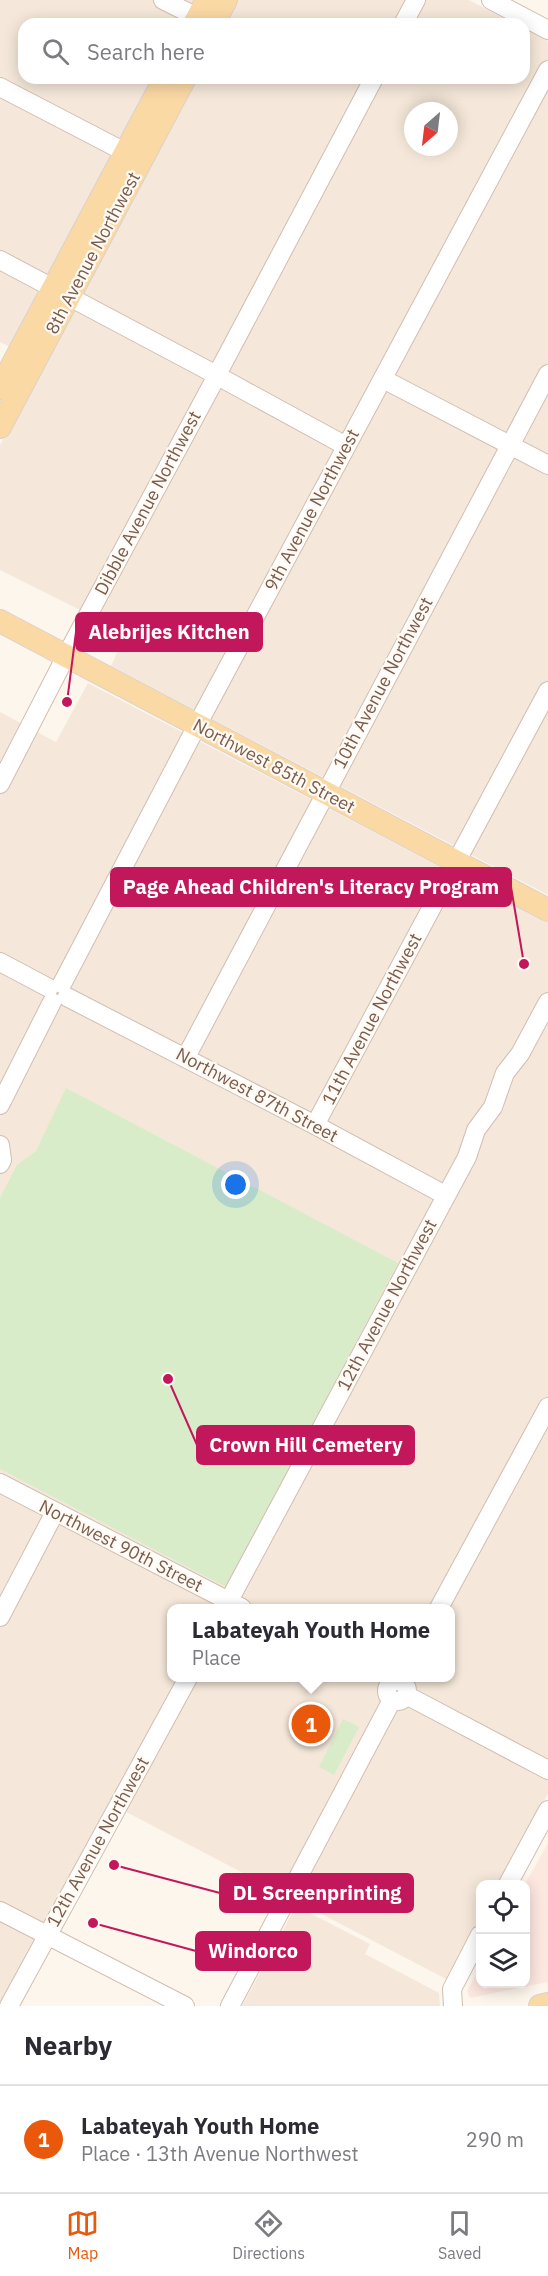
<!DOCTYPE html>
<html lang="en">
<head>
<meta charset="utf-8">
<style>
  :root { --surface:#fff; --page:#f7f7f7; --text:#2b2b33; --muted:#7c7c81; --line:#e1e1e2; --accent:#ea580c }
  body { margin:0; font-family:"IBM Plex Sans",sans-serif; background:var(--page); color:var(--text) }
  .controls { position:absolute; right:18px; bottom:18px; display:grid; overflow:hidden; border-radius:12px; box-shadow:0 3px 15px #0003 }
  .controls button { width:54px; height:54px; display:grid; place-items:center; padding:0; border:0; border-bottom:2px solid var(--line); background:var(--surface); color:var(--text); font:30px sans-serif }
  .compass { position:absolute; left:404px; top:102px; width:54px; height:54px; border-radius:50%; background:var(--surface); box-shadow:0 3px 15px #0003; rotate:208deg }
  .you { position:absolute; left:236px; top:1185px; width:21px; height:21px; margin:-15px; border:4px solid #fff; border-radius:50%; background:#1a73e8; box-shadow:0 0 0 9px #1a73e833 }
  .badge { display:grid; place-items:center; width:39px; height:39px; border-radius:50%; background:var(--accent); color:#fff; font-size:20px; font-weight:700 }
  .pin { position:absolute; translate:-50% -50%; border:3px solid #fff; box-shadow:0 2px 6px #0006 }
  .popup { position:absolute; left:167px; top:1604px; width:288px; height:78px; box-sizing:border-box; display:grid; place-content:center; border-radius:12px; background:var(--surface); filter:drop-shadow(0 2px 4px #0005); font-size:20px; white-space:nowrap; color:var(--muted) }
  .popup b { font-size:22px; color:var(--text) }
  .popup::after { content:''; position:absolute; left:50%; top:100%; margin-left:-12px; border:12px solid transparent; border-top-color:var(--surface) }
  .list { margin:0; padding:0; list-style:none }
  h2 { display:flex; justify-content:space-between; align-items:center; height:78px; margin:0; padding:0 24px; font-size:26px }
  h2 small { font-size:20px; font-weight:400; color:var(--muted) }
  .list li { display:grid; grid-template-columns:39px 1fr auto; gap:18px; align-items:center; box-sizing:border-box; height:108px; padding:0 24px; border-top:2px solid var(--line) }
  .list b { display:block; font-size:22px; white-space:nowrap }
  .list p { margin:0; font-size:20px; white-space:nowrap; color:var(--muted) }
  .list em { font-size:20px; font-style:normal; color:var(--muted) }
  .icon { flex:none; width:33px; height:33px; fill:none; stroke:currentColor; stroke-width:2; stroke-linecap:round; stroke-linejoin:round }
  .map { position:relative; flex:none; width:548px; height:2006px; overflow:hidden }
  .search { position:absolute; background:var(--surface); box-shadow:0 3px 15px #0003; left:18px; right:18px; top:18px; height:66px; display:flex; align-items:center; gap:15px; box-sizing:border-box; padding:0 21px; border-radius:18px; color:var(--muted); font-size:22px }
  .sheet { height:186px; background:var(--surface) }
  nav { display:flex; justify-content:space-around; align-items:center; box-sizing:border-box; height:84px; border-top:2px solid var(--line); background:var(--surface); font-size:16px; color:var(--muted) }
  nav a { display:grid; justify-items:center; gap:3px }
  nav .on { color:var(--accent) }
  .map>svg:first-child { display:block }
</style>
</head>
<body>
<div class="map">
<svg width="548" height="2006" viewBox="0 0 548 2006">
  <rect width="100%" height="100%" fill="#fdf6ec"/>
  <g fill="#f5e8da" fill-rule="evenodd">
    <path d="M0 0H198L186 24H24V78H157L14 349 0 342Z"/>
    <path d="M238 0H469L515 24H225Z"/>
    <path d="M524 28 548 41V895L111 666 126 633 0 570V445L196 78H524ZM413 111H449V147H413Z"/>
    <path d="M88 683 548 923V1794L499 1884H480V1920L448 1980 111 1804 2 2006H0V712L56 742ZM172 1608H451V1678H172Z"/>
    <path d="M296 1906 370 1944 365 1954 439 1993 440 2006H242Z"/>
  </g>
  <path fill="#fde8e0" d="M548 1843V1982L470 1998 467 1991 480 1967V1984H526L525 1884Z"/>
  <g fill="#d8ecc9">
    <path d="M66 1088 398 1263 226 1587 0 1469V1198L17 1165 36 1151Z"/>
    <path d="M343 1719 359 1727 334 1775 319 1767Z"/>
  </g>
  <g fill="none" stroke-linecap="round" stroke-linejoin="round">
    <g stroke="#d1beb0" stroke-width="20">
      <g id="minor">
        <path d="M163 0 197 17"/>
        <path d="M491 0 548 30"/>
        <path d="M403 24 416 0"/>
        <path d="M0 87 125 152"/>
        <path d="M0 260 209 371"/>
        <path d="M221 367 374 78"/>
        <path d="M383 379 548 465"/>
        <path d="M225 380 346 446"/>
        <path d="M0 784 66 656 213 383"/>
        <path d="M0 962 49 988"/>
        <path d="M62 984 203 714 548 70"/>
        <path d="M67 997 315 1125 445 1195"/>
        <path d="M186 1057 548 374"/>
        <path d="M0 1105 52 1002"/>
        <path d="M315 1125 548 691"/>
        <path d="M0 1145 2 1160 0 1164"/>
        <path d="M0 1483 242 1608"/>
        <path d="M225 1608 467 1157 476 1130 493 1107 505 1073 520 1054 548 1002"/>
        <path d="M439 1608 548 1407"/>
        <path d="M0 1617 55 1512"/>
        <circle cx="397" cy="1691" r="10"/>
        <path d="M406 1695 548 1770"/>
        <path d="M508 1884 548 1810"/>
        <path d="M0 1911 185 2006"/>
        <path d="M9 2006 188 1678"/>
        <path d="M230 2006 392 1700"/>
        <path d="M453 2006 452 1989 480 1935"/>
      </g>
    </g>
    <g stroke="#dad1cd" stroke-width="24">
      <g id="major">
        <path d="M194 24 207 0"/>
        <path d="M213 24 226 0"/>
        <path d="M0 388 165 78"/>
        <path d="M0 427 185 78"/>
        <path d="M0 621 548 910"/>
        <path d="M540 2006 548 2004"/>
      </g>
    </g>
    <use href="#minor" stroke="#fff" stroke-width="18"/>
    <use href="#major" stroke="#fbd9a5" stroke-width="22"/>
  </g>
  <g text-anchor="middle" stroke-width="4.5" stroke-linejoin="round" paint-order="stroke">
    <g font-size="18" fill="#7a5c4d" stroke="#fffaf3">
      <text transform="translate(93 253) rotate(-62)" y="6">8th Avenue Northwest</text>
      <text transform="translate(148 503) rotate(-62)" y="6">Dibble Avenue Northwest</text>
      <text transform="translate(312 510) rotate(-62)" y="6">9th Avenue Northwest</text>
      <text transform="translate(383 683) rotate(-62)" y="6">10th Avenue Northwest</text>
      <text transform="translate(274 766) rotate(28)" y="6">Northwest 85th Street</text>
      <text transform="translate(372 1019) rotate(-62)" y="6">11th Avenue Northwest</text>
      <text transform="translate(257 1095) rotate(28)" y="6">Northwest 87th Street</text>
      <text transform="translate(387 1305) rotate(-62)" y="6">12th Avenue Northwest</text>
      <text transform="translate(121 1546) rotate(27)" y="6">Northwest 90th Street</text>
      <text transform="translate(98 1842) rotate(-61)" y="6">12th Avenue Northwest</text>
    </g>
  </g>
  <path fill="none" stroke="#c2185b" stroke-width="2" d="M67 702L76 632M524 964L511 887M168 1379L197 1445M114 1865L220 1893M93 1923L196 1951"/>
  <g fill="#c2185b" stroke="#fffaf3" stroke-width="2">
    <circle cx="67" cy="702" r="6"/>
    <circle cx="524" cy="964" r="6"/>
    <circle cx="168" cy="1379" r="6"/>
    <circle cx="114" cy="1865" r="6"/>
    <circle cx="93" cy="1923" r="6"/>
  </g>
  <g fill="#c2185b" stroke="#c2185b" stroke-width="2">
    <rect x="76" y="613" width="186" height="38" rx="6"/>
    <rect x="111" y="868" width="400" height="38" rx="6"/>
    <rect x="197" y="1426" width="217" height="38" rx="6"/>
    <rect x="220" y="1874" width="193" height="38" rx="6"/>
    <rect x="196" y="1932" width="114" height="38" rx="6"/>
  </g>
  <g font-size="20" text-anchor="middle" font-weight="bold" fill="#fff">
    <text x="169" y="639">Alebrijes Kitchen</text>
    <text x="311" y="894">Page Ahead Children's Literacy Program</text>
    <text x="306" y="1452">Crown Hill Cemetery</text>
    <text x="317" y="1900">DL Screenprinting</text>
    <text x="253" y="1958">Windorco</text>
  </g>
</svg>
<div class="controls">
<button><svg class="icon" aria-label="locate" viewBox="0 0 24 24"><circle cx="12" cy="12" r="6"/><path d="M12 2v4M12 18v4M2 12h4M18 12h4"/></svg></button>
<button><svg class="icon" aria-label="layers" viewBox="0 0 24 24"><path d="M12 4l9 5-9 5-9-5zM3 14l9 5 9-5"/></svg></button>
</div>
<svg class="compass" viewBox="-18 -18 36 36"><path d="M0-13l5 13h-10z" fill="#e53935"/><path d="M0 13l5-13h-10z" fill="#7c7c81"/></svg>
<div class="you"></div>
<div class="pin badge" style="left:311px;top:1724px">1</div>
<div class="popup"><b>Labateyah Youth Home</b>Place</div>
<div class="search"><svg class="icon" aria-label="search" viewBox="0 0 24 24"><circle cx="10" cy="10" r="6"/><path d="M15 15l6 6"/></svg>Search here</div>
</div>
<section class="sheet">
<h2>Nearby<small></small></h2>
<ul class="list">
<li><span class="badge">1</span><div><b>Labateyah Youth Home</b><p>Place · 13th Avenue Northwest</p></div><em>290 m</em></li>
</ul>
</section>
<nav>
<a class="on"><svg class="icon" aria-label="map" viewBox="0 0 24 24"><path d="M3 6l6-2 6 2 6-2v14l-6 2-6-2-6 2zM9 4v14M15 6v14"/></svg>Map</a>
<a><svg class="icon" aria-label="directions" viewBox="0 0 24 24"><path d="M12 3l9 9-9 9-9-9zM9 14v-3h6M13 9l2 2-2 2"/></svg>Directions</a>
<a><svg class="icon" aria-label="saved" viewBox="0 0 24 24"><path d="M7 4h10v16l-5-4-5 4z"/></svg>Saved</a>
</nav>
</body>
</html>
